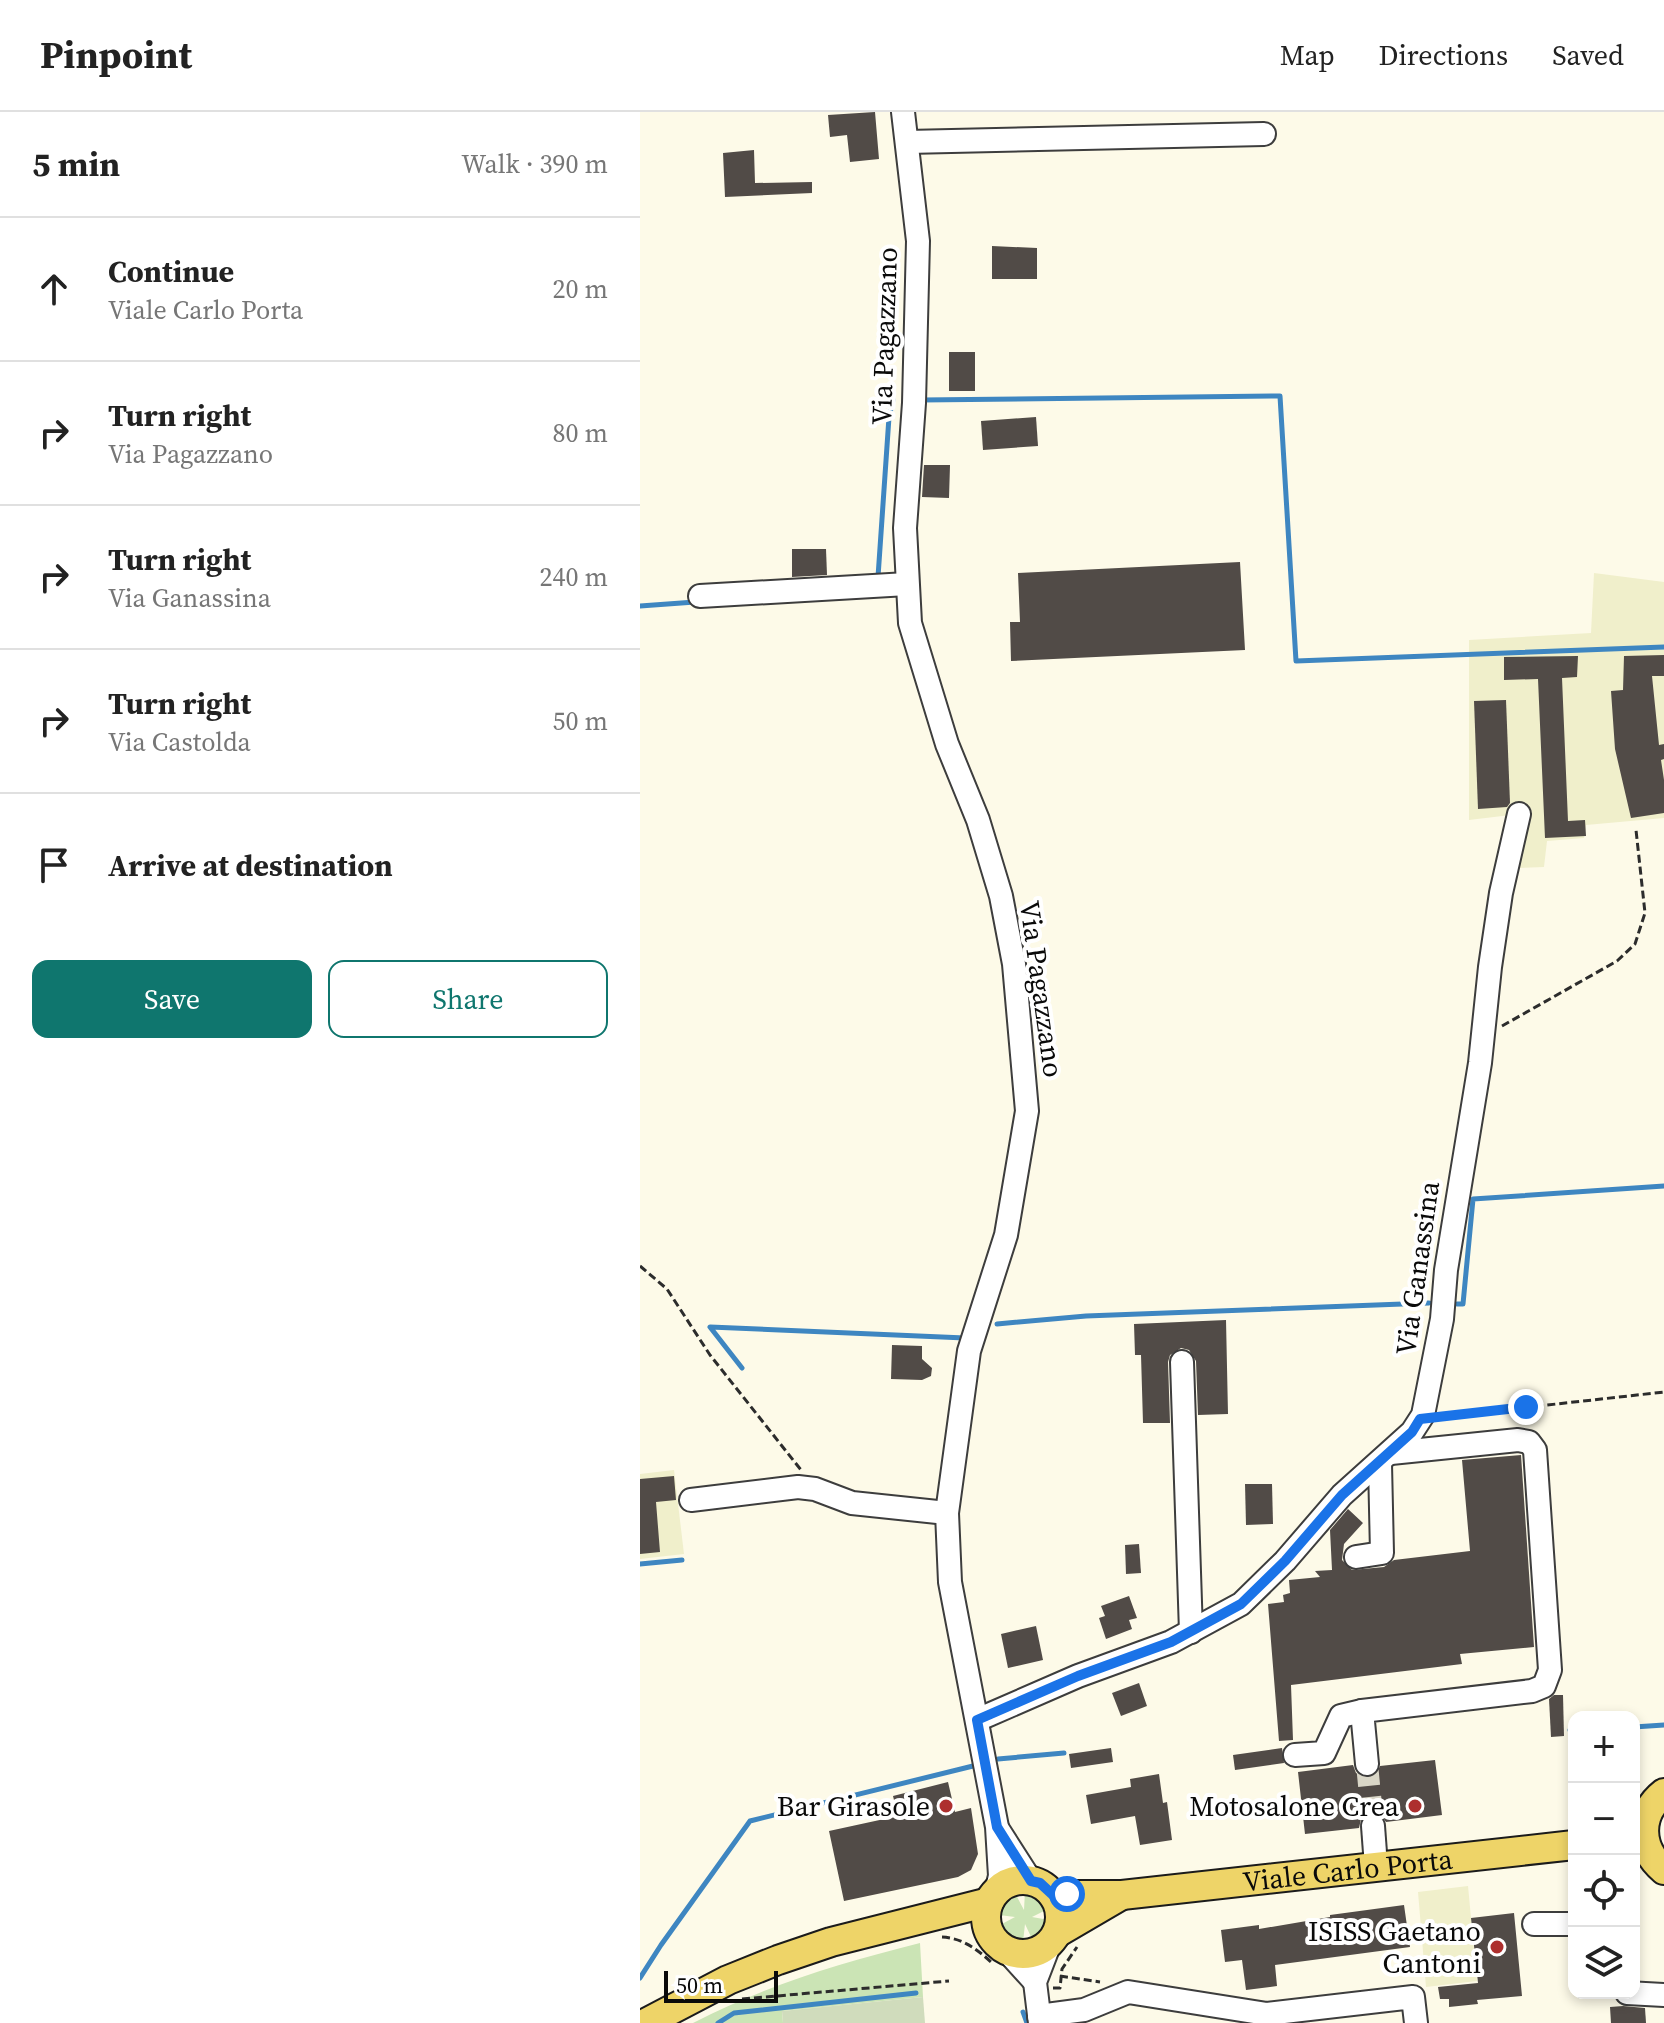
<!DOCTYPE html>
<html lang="en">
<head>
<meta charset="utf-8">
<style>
  :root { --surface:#fff; --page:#f2f2f2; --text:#222; --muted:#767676; --line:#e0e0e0; --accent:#0f766e }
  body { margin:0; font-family:"Source Serif 4",serif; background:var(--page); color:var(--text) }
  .controls { position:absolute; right:24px; bottom:24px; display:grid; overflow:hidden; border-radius:16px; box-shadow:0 4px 12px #0003 }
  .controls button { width:72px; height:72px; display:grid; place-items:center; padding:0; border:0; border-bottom:2px solid var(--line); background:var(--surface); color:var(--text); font:40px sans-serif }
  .scale { position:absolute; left:24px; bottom:20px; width:114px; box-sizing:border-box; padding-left:8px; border:4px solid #0a0a0a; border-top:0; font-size:22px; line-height:28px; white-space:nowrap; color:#0a0a0a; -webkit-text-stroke:6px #fff; paint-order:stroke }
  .stop { position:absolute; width:24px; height:24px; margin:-18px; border:6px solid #1a73e8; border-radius:50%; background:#fff }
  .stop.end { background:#1a73e8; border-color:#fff; box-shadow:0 2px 8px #0008 }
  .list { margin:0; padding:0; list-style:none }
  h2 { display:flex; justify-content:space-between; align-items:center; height:104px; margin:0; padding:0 32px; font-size:34px }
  h2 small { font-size:26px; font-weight:400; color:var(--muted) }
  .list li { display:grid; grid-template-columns:52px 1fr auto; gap:24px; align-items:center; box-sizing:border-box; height:144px; padding:0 32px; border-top:2px solid var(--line) }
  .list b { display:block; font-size:30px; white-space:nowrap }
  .list p { margin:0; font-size:26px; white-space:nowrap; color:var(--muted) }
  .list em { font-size:26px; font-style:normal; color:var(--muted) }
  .actions { display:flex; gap:16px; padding:24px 32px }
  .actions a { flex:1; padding:18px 0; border:2px solid var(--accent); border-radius:16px; text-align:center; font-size:28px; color:var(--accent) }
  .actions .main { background:var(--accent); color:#fff }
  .icon { flex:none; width:44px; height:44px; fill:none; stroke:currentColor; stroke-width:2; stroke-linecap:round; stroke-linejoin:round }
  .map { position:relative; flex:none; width:1024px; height:1911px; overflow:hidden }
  header { display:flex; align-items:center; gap:48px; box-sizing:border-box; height:112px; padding:0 40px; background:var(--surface); border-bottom:2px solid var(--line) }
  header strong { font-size:38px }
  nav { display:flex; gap:44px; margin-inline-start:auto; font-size:28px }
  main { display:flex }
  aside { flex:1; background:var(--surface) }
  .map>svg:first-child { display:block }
</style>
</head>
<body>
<header>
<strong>Pinpoint</strong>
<nav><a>Map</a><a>Directions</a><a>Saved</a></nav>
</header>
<main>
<aside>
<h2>5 min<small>Walk · 390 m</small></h2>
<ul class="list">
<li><svg class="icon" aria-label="ahead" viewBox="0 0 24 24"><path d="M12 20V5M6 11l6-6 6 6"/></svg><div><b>Continue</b><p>Viale Carlo Porta</p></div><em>20 m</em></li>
<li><svg class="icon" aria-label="right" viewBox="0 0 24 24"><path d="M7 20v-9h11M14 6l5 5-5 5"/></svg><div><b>Turn right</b><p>Via Pagazzano</p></div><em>80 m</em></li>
<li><svg class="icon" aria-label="right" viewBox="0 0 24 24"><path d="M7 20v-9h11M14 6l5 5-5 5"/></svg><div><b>Turn right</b><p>Via Ganassina</p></div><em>240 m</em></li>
<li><svg class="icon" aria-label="right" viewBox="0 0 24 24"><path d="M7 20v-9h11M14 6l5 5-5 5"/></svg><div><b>Turn right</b><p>Via Castolda</p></div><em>50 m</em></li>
<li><svg class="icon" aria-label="arrive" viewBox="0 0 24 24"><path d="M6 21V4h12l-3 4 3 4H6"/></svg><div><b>Arrive at destination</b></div></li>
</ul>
<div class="actions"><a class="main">Save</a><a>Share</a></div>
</aside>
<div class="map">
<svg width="1024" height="1911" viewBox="0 0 1024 1911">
  <rect width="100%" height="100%" fill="#fdfae8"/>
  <g fill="#f0efcb">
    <path d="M954 461 1024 470V706L946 713 944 726 907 729 904 755 877 756 879 702 829 708V528L951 521Z"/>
    <path d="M34 1358 44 1442 0 1447V1362Z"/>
    <path d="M828 1774 837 1869 786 1875 778 1780Z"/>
  </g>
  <g fill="#cbe4b5">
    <path d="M385 1779 399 1784 408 1797 392 1805 409 1808 406 1818 393 1829 385 1812 383 1830 370 1826 360 1813 375 1805 359 1803 366 1786 375 1781 384 1798Z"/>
    <path d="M280 1831 283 1885 142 1899 143 1911H53C130 1872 197 1852 280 1831Z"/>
  </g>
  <path fill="#d0dcbc" d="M283 1885 285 1911H143L142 1899Z"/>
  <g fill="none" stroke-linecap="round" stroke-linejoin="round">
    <g stroke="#3e86c1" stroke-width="5">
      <path d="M281 288 640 284 656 549 1024 535"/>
      <path d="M238 465 249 305 253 288"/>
      <path d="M0 494 55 490"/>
      <path d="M817 1192H823L833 1087 1024 1074"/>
      <path d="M357 1212 446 1204 789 1191"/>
      <path d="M102 1256 70 1215 325 1226"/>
      <path d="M0 1452 42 1448"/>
      <path d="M994 1615 1024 1613"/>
      <path d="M930 1618H934"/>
      <path d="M358 1647 424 1641"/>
      <path d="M0 1866 21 1833 110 1709 333 1654"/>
      <path d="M383 1900 387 1911"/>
      <path d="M78 1911 94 1901 276 1881"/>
    </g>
  </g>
  <g fill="#514b47">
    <path d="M235 0 239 47 210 50 207 23 190 25 188 3Z"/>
    <path d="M114 38 115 71 172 70V81L85 85 83 41Z"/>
    <path d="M352 134 397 136V167H352Z"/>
    <rect x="309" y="240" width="26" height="39"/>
    <path d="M396 305 398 334 343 338 341 309Z"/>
    <path d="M284 353H310L309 386 282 385Z"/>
    <path d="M152 437H186L187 463 152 465Z"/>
    <path d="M600 450 605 538 371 549 370 510H380L378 461Z"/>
    <path d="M1024 543V564H1012L1019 633 1024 632V647L1021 648 1024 668V701L991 706 975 637 971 579 983 578 984 544Z"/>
    <path d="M938 544 937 565 922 566 928 709 945 708 946 724 905 726 898 567 864 568V545Z"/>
    <path d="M866 588 870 691 867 695 838 697 834 589Z"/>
    <path d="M586 1208 588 1302 558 1303 556 1249 549 1238 541 1236 530 1243 528 1250 530 1311H503L501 1243H495L494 1212Z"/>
    <path d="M252 1233 282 1234V1247L292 1256 291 1264 282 1268 251 1267Z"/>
    <path d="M881 1343 894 1535 820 1542 822 1552 651 1573 653 1628 639 1629 628 1492 644 1490 643 1483 650 1481 649 1468 680 1465 675 1459 692 1458 690 1418 708 1397 723 1411 704 1432 702 1448 712 1458 744 1455 754 1448 830 1439 822 1348Z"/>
    <path d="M34 1364 36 1388 16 1390 20 1440 0 1442V1367Z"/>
    <path d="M605 1372H632L633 1412 606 1413Z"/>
    <path d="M499 1432 501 1461 486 1462 485 1433Z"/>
    <path d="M489 1484 497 1506 489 1508 492 1517 466 1527 459 1506 465 1504 461 1494Z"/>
    <path d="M396 1514 403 1548 368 1556 361 1522Z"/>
    <path d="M499 1571 507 1594 481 1604 472 1581Z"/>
    <path d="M914 1583H923L924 1624 911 1625 909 1587Z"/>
    <path d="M471 1636 473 1650 431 1656 429 1642Z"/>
    <path d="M642 1636 644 1651 595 1658 593 1643Z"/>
    <path d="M795 1648 802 1703 746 1710 740 1702 731 1700 721 1707 719 1716 665 1722 658 1660 713 1653 716 1661 728 1666 736 1663 740 1654Z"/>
    <path d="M519 1662 523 1691 527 1690 532 1728 500 1733 495 1704 451 1712 446 1683 491 1675 490 1667Z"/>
    <path d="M308 1670 315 1700 331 1696 338 1742 331 1758 318 1765 204 1789 189 1719 258 1704 253 1684Z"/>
    <path d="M764 1793 770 1835 635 1853 637 1874 606 1878 602 1848 585 1850 581 1818 619 1813V1817L690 1805V1803Z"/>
    <path d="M874 1801 882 1884 837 1888 838 1892 809 1895V1887H800L798 1875 838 1871 831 1806Z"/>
    <path d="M983 1894 1005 1896 1006 1911H971L970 1895Z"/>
  </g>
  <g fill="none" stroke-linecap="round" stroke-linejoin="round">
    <path stroke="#d9d6c7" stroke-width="22" stroke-dasharray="22 11" stroke-linecap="butt" d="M727 1652 733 1714"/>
    <g stroke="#3d3d3d" stroke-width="26">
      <g id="minor">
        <path d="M263 0 278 129 274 291 265 416 270 511 307 632 338 708 361 784 374 852 387 999 366 1123 329 1239 307 1401 310 1470 357 1715 360 1764 356 1780"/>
        <path d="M267 30 624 22"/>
        <path d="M60 484 267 472"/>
        <path d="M542 1250 551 1520"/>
        <path d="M51 1388 158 1375 175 1377 212 1391 307 1401"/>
        <path d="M716 1445 742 1441 740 1352"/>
        <path d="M337 1608 438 1564 531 1530 601 1492 645 1449 702 1383 772 1320 783 1303 802 1207 806 1158 840 951 850 855 861 781 879 702"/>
        <path d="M655 1643 684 1641 701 1604 722 1599"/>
        <path d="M727 1652 722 1599 892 1579 904 1574 910 1558 895 1338 889 1330 878 1328 751 1341"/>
        <path d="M733 1714 736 1754"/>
        <path d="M359 1719 391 1769"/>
        <path d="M894 1812H934"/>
        <path d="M365 1837 395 1870"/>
        <path d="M987 1881 1024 1883"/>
        <path d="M399 1904 444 1898 488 1880 627 1902 773 1885 776 1911"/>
        <path d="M400 1911 395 1870 410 1831"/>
      </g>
    </g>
    <g stroke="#1b1b1b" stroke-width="32">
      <g id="major">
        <path d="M1024 1681C997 1702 998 1736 1024 1758"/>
        <circle cx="383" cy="1805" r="37"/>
        <path id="s1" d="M413 1783H482L934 1733"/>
        <path d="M417 1821 482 1783"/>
        <path d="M6 1911 88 1868 138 1848 191 1830 349 1790"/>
      </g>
    </g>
    <g stroke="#2c2c2c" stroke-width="3" stroke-dasharray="8 4" stroke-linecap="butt">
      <path d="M862 914 977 849 995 832 1005 801 996 718"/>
      <path d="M0 1154 27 1177 70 1243 161 1358"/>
      <path d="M800 1305 1024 1280"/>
      <path d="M302 1825C322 1826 337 1837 351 1850"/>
      <path d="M420 1864 460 1870"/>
      <path d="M413 1876H420L422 1857 437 1835"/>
      <path d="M102 1887 309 1869"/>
    </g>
    <use href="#minor" stroke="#fff" stroke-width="22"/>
    <use href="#major" stroke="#eed468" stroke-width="28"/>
  </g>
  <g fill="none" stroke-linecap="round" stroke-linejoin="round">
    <path stroke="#1a73e8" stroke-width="10" d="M427 1782 413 1783 400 1771 391 1769 357 1715 337 1608 438 1564 531 1530 601 1492 645 1449 702 1383 772 1320 780 1307 886 1295"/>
  </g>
  <g fill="#ad2f2e" stroke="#fff" stroke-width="3">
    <circle cx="306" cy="1694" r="8"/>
    <circle cx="775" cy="1694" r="8"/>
    <circle cx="857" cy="1835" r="8"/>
  </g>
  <g text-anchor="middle" stroke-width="8" stroke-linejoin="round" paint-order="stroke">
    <g font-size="28" fill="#0a0a0a" stroke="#fff">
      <text transform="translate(244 224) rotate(-88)" y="10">Via Pagazzano</text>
      <text transform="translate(402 877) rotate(82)" y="10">Via Pagazzano</text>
      <text transform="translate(777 1156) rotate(-82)" y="10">Via Ganassina</text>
      <text dy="10" stroke="none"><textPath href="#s1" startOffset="296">Viale Carlo Porta</textPath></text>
    </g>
    <g font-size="28" fill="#0a0a0a" stroke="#fff" text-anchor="end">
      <text x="290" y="1704">Bar Girasole</text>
      <text x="759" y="1704">Motosalone Crea</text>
      <text x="841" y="1829">ISISS Gaetano<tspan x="841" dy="32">Cantoni</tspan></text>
    </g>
  </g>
</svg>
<div class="controls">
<button>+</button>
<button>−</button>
<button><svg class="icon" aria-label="locate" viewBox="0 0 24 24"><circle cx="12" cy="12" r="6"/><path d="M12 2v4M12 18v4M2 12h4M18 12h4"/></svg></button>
<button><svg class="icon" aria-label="layers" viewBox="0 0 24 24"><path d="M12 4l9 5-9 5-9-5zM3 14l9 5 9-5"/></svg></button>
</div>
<div class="scale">50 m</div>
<div class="stop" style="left:427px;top:1782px"></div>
<div class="stop end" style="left:886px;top:1295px"></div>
</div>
</main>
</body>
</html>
